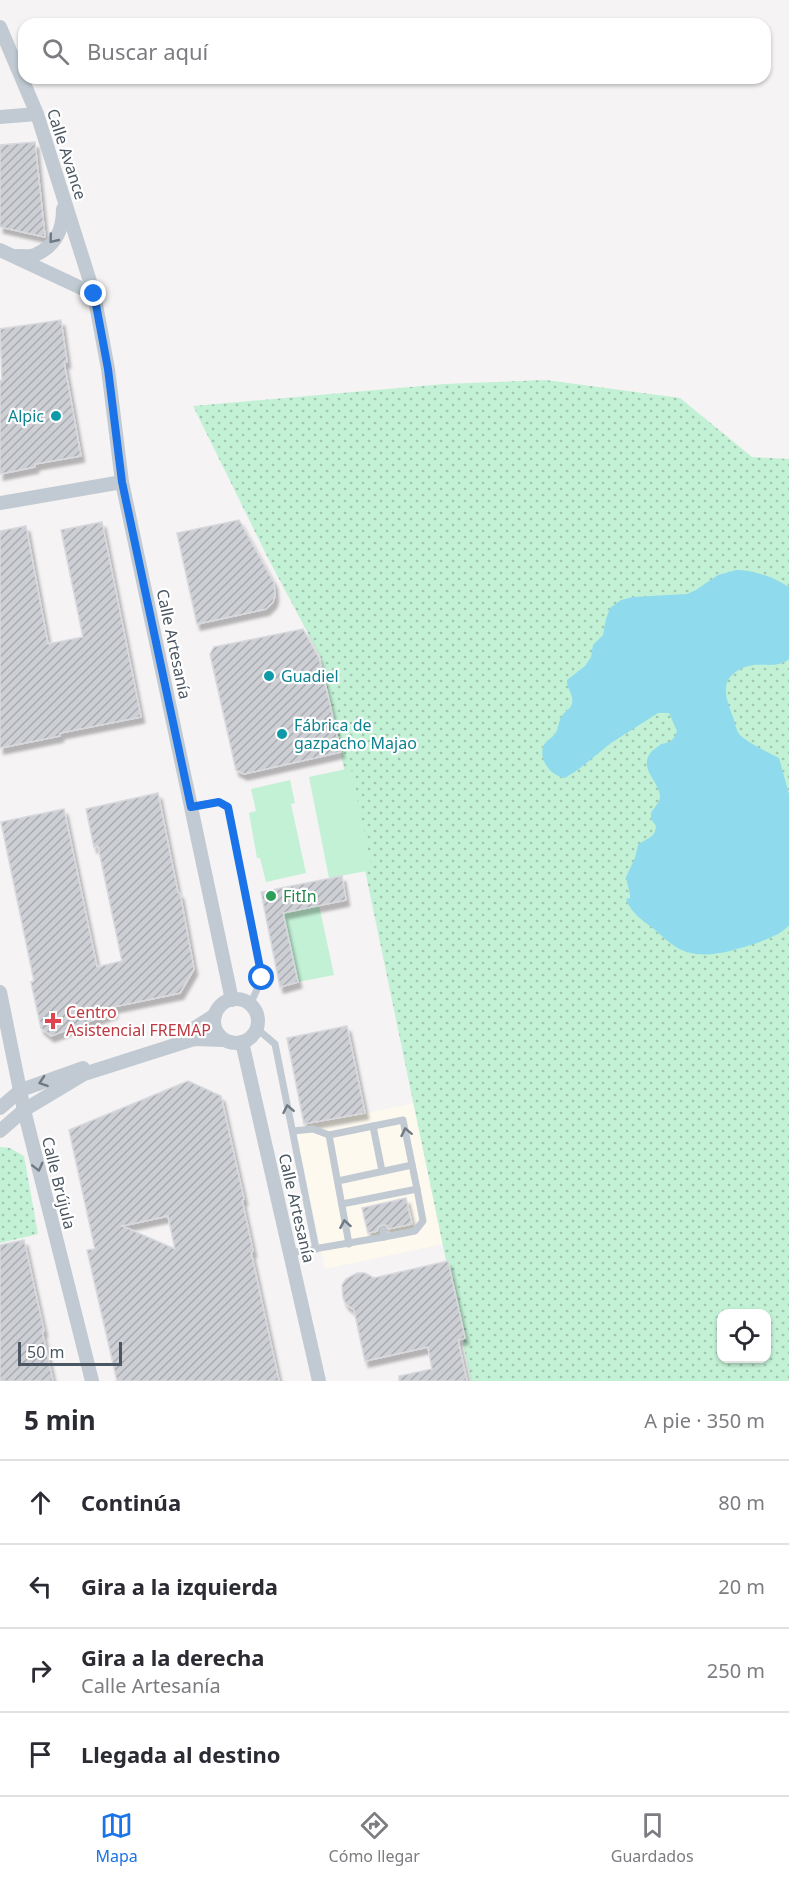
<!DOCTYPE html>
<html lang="es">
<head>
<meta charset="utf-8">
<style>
  :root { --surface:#fff; --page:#f7f7f7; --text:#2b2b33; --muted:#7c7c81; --line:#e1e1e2; --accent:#1a73e8 }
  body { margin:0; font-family:"Noto Sans",sans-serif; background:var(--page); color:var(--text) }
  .controls { position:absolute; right:18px; bottom:18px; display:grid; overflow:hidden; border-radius:12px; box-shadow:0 2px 4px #0004 }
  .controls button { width:54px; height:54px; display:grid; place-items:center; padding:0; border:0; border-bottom:2px solid var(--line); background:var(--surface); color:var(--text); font:30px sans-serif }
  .scale { position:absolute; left:18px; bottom:15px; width:104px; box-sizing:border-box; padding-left:6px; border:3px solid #4a5661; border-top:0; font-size:16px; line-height:21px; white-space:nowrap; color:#4a5661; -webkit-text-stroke:4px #fff; paint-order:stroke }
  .stop { position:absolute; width:18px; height:18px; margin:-14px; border:4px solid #1a73e8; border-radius:50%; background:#fff }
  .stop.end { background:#1a73e8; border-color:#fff; box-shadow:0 2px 6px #0008 }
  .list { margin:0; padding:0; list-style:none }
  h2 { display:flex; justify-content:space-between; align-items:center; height:78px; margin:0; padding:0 24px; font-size:26px }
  h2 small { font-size:20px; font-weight:400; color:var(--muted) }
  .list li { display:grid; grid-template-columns:39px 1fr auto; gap:18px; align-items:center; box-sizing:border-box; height:84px; padding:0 24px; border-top:2px solid var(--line) }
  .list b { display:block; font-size:22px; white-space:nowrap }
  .list p { margin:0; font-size:20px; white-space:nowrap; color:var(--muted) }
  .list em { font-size:20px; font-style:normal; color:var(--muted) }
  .icon { flex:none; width:33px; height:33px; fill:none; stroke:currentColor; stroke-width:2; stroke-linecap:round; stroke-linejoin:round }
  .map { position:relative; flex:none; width:789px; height:1381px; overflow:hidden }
  .search { position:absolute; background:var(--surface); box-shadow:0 2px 4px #0004; left:18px; right:18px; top:18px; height:66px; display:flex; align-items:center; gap:15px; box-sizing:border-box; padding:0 21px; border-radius:18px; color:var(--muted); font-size:22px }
  .sheet { height:414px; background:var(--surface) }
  nav { display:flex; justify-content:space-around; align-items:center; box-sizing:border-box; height:84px; border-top:2px solid var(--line); background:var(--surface); font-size:16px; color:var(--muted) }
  nav a { display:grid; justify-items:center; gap:3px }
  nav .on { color:var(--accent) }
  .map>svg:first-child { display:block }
</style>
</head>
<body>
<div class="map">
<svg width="789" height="1381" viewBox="0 0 789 1381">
  <defs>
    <pattern id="grass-dots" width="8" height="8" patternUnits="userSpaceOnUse" patternTransform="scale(1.5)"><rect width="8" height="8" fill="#c3f1d5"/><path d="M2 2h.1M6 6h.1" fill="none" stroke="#a0c6b0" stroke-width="1.8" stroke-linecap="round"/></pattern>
    <pattern id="building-hatch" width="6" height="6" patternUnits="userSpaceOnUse" patternTransform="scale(1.5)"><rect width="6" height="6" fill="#cdcfd5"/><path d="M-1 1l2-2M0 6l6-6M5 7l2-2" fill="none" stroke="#a8abb0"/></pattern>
    <filter id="shadow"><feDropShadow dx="3.5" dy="6" stdDeviation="1.5" flood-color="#0004"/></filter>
  </defs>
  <rect width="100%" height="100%" fill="#f5f3f3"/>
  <path fill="#fdf9ef" d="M414 1103 443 1244 325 1269 295 1128Z"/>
  <g fill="url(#grass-dots)" fill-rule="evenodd">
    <path d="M546 380 680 398 752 457 789 459V1381H471L321 658 268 558 193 406 444 384ZM722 1314H766V1358H722Z"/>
    <path d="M0 1147 10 1148 24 1156 38 1234 0 1243Z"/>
  </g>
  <g fill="#c3f1d5">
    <path d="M351 768 372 870 329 878 309 777Z"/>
    <path d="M290 780 295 803 291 804 306 873 266 882 260 858H257L249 813 256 811 251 789Z"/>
    <path d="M319 905 334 975 298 982 283 913Z"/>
  </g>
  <path fill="#90daee" d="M736 570C754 570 773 577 789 587V659C776 670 760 661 745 667 718 678 725 696 733 717 735 722 736 730 739 734 743 740 771 754 779 758L789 794V925C782 934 767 939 757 943 731 951 701 962 676 947 668 942 661 935 654 929 642 920 631 913 626 899L630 898V895L626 877 635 858 638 845C646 838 655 839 656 826L651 819V813C653 809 657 805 659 801 665 787 641 773 648 757 651 750 657 748 661 744 670 743 674 740 677 731L669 713H658L611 743 579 769 565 778C552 776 539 762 543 747 545 741 551 739 555 734 559 728 558 722 562 716 564 712 569 710 571 706 576 697 566 689 567 680L585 666 591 657 593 645 603 635 606 619 610 608 621 600 633 597 687 594 696 590 718 575Z"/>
  <g fill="url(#building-hatch)" stroke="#d7d9de" stroke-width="1.5" fill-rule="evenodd" filter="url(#shadow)">
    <path d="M35 142 45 237 0 227V145Z"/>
    <path d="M61 320 67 362H64L81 456 35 464V467L0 474V381L2 380 0 329Z"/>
    <path d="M239 520 274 583 275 596 273 602 266 609 197 624 177 533Z"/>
    <path d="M102 522 141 717 60 733V736L0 748V531L26 526 48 644 83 637 61 530Z"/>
    <path d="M303 629 319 658 341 752 244 774 236 770 210 654 214 647Z"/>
    <path d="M158 793 178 893H180L194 969 180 993 113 1007 114 1012 51 1036 41 1028 31 982 34 981 1 822 64 809 97 967 122 961 98 846 94 847 86 809Z"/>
    <path d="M342 876 346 900 283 913 298 982 280 987 261 892Z"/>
    <path d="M347 1026 365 1113 304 1124 287 1038Z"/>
    <path d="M188 1081 221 1096 244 1199 242 1200 253 1251 251 1252 279 1381H117L87 1250 95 1249 69 1130ZM168 1216 175 1249 122 1226Z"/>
    <path d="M406 1198 412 1224 388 1229 386 1225H382L378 1227 377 1231 368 1233 362 1208Z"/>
    <path d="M24 1240 44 1331H42L53 1381H0V1245Z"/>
    <path d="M448 1261 465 1338 458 1340 467 1381H399V1376L432 1369 428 1347 365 1361 354 1310 346 1304 343 1298 342 1285 346 1279 357 1273H365L374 1278Z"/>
  </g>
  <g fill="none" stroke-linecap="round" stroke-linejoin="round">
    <g stroke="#c1cad2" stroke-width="7">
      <path d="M191 807 218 802 228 807 262 978 250 1005"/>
      <path d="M256 1028 275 1044 316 1249"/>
      <path d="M373 1126 382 1171"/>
      <path d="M293 1131 313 1129 329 1135 349 1244"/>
      <path d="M329 1135 403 1120 417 1189"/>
      <path d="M338 1181 412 1165"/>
      <path d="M342 1204 417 1189 423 1221 415 1231 384 1237"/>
      <path d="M290 1253 384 1237 383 1230"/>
    </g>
    <g stroke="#c1cad2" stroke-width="14">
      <path d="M0 27 37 114 94 294 108 369 122 482 232 1000"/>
      <path d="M0 117 37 114"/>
      <path d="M0 250 94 294"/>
      <path d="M16 256C22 256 30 257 35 255 56 246 63 230 63 209"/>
      <path d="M0 503 122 482"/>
      <path d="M0 992 24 1110 92 1381"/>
      <circle cx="236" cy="1021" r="22"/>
      <path d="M177 1035 193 1029 215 1015"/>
      <path d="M242 1042 319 1381"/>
      <path d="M0 1108 21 1090 83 1068"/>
      <path d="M0 1131 24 1110 84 1074 194 1039 224 1040"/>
    </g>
  </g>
  <defs><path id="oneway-chevron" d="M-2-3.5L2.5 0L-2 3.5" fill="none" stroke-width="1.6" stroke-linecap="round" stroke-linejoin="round" transform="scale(1.5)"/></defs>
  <g stroke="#6e7983">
    <use href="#oneway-chevron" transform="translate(53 239) rotate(129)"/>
    <use href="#oneway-chevron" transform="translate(43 1082) rotate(161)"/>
    <use href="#oneway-chevron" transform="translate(288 1109) rotate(-101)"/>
    <use href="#oneway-chevron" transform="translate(406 1132) rotate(-102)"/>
    <use href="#oneway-chevron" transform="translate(38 1167) rotate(76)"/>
    <use href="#oneway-chevron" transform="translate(345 1224) rotate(-100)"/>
  </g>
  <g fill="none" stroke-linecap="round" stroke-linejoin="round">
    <path stroke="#1a73e8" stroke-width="8" d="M94 294 108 369 122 482 191 807 219 802 228 807 262 978"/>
  </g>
  <g fill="#0f9aa8" stroke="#fff" stroke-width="2">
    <circle cx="56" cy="416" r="6"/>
    <circle cx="269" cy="676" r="6"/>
    <circle cx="282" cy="734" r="6"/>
  </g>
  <circle fill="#2e9e5b" stroke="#fff" stroke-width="2" cx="271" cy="896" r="6"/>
  <path fill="#e0444e" stroke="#fff" stroke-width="2" d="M50 1012h6v6h6v6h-6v6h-6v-6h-6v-6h6z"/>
  <g text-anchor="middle" stroke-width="4.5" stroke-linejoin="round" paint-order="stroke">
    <g font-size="16" fill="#4a5661" stroke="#fff">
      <text transform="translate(67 154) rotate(72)" y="6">Calle Avance</text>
      <text transform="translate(174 644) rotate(78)" y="6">Calle Artesanía</text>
      <text transform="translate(59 1183) rotate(76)" y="6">Calle Brújula</text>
      <text transform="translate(297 1208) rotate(77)" y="6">Calle Artesanía</text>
    </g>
    <g font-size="16" fill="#0d838f" stroke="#fff" text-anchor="start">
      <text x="44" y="422" text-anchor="end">Alpic</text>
      <text x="281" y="682">Guadiel</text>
      <text x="294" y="731">Fábrica de<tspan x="294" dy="18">gazpacho Majao</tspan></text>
    </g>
    <g font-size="16" fill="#27864d" stroke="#fff" text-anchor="start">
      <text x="283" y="902">FitIn</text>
    </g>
    <g font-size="16" fill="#be3a42" stroke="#fff" text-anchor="start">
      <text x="66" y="1018">Centro<tspan x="66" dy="18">Asistencial FREMAP</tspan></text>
    </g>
  </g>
</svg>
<div class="controls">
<button><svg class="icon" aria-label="locate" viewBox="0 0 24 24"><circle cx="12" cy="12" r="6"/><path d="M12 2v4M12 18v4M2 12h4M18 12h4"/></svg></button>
</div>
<div class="scale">50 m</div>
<div class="stop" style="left:262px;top:978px"></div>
<div class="stop end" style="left:94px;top:294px"></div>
<div class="search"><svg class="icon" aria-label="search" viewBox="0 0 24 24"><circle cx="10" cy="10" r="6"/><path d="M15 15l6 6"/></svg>Buscar aquí</div>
</div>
<section class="sheet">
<h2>5 min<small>A pie · 350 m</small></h2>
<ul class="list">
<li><svg class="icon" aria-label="ahead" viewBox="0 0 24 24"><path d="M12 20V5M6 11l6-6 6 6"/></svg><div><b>Continúa</b></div><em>80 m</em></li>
<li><svg class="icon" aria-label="left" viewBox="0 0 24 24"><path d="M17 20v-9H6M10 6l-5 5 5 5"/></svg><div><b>Gira a la izquierda</b></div><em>20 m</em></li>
<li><svg class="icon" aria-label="right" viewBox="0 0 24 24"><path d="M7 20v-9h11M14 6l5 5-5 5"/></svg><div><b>Gira a la derecha</b><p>Calle Artesanía</p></div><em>250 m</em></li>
<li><svg class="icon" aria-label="arrive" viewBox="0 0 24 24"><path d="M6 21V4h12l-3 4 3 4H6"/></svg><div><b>Llegada al destino</b></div></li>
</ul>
</section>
<nav>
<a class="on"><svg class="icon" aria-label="map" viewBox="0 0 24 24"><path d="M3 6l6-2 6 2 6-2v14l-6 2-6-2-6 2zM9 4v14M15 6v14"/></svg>Mapa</a>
<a><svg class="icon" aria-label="directions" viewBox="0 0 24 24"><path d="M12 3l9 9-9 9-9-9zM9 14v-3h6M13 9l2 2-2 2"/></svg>Cómo llegar</a>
<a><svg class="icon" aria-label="saved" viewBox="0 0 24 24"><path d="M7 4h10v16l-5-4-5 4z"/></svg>Guardados</a>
</nav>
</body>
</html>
